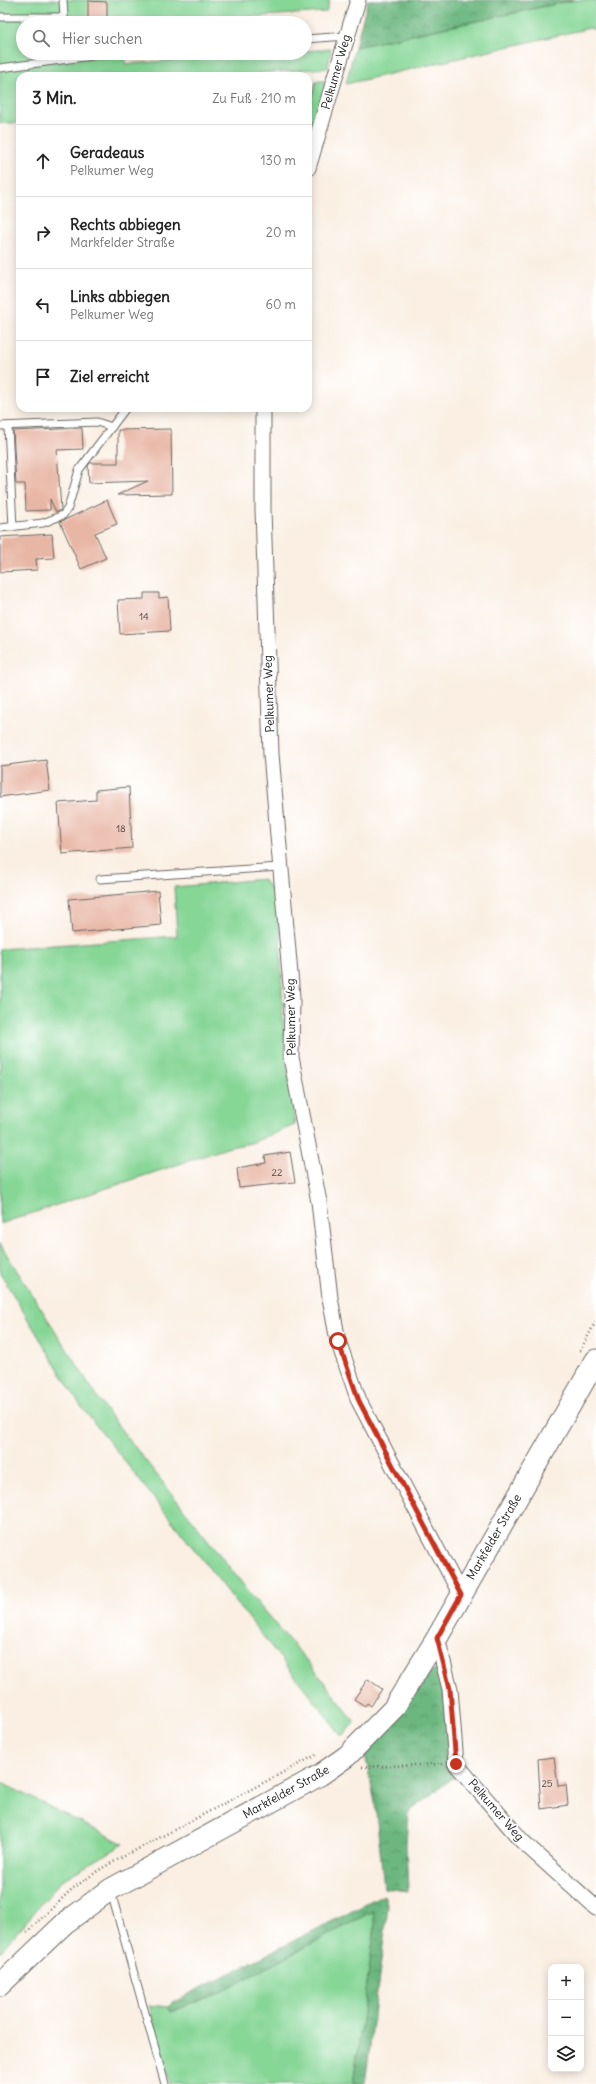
<!DOCTYPE html>
<html lang="de">
<head>
<meta charset="utf-8">
<style>
  :root { --surface:#fff; --page:#f6f6f6; --text:#222; --muted:#767676; --line:#e0e0e0 }
  body { margin:0; font-family:Delius,sans-serif; background:var(--page); color:var(--text) }
  .controls { position:absolute; right:12px; bottom:12px; display:grid; overflow:hidden; border-radius:8px; box-shadow:0 2px 10px #0003 }
  .controls button { width:36px; height:36px; display:grid; place-items:center; padding:0; border:0; border-bottom:1px solid var(--line); background:var(--surface); color:var(--text); font:20px sans-serif }
  .stop { position:absolute; width:12px; height:12px; margin:-9px; border:3px solid #c8321e; border-radius:50%; background:#fff }
  .stop.end { background:#c8321e; border-color:#fff; box-shadow:0 1px 4px #0008 }
  .list { margin:0; padding:0; list-style:none }
  h2 { display:flex; justify-content:space-between; align-items:center; height:52px; margin:0; padding:0 16px; font-size:17px }
  h2 small { font-size:13px; font-weight:400; color:var(--muted) }
  .list li { display:grid; grid-template-columns:26px 1fr auto; gap:12px; align-items:center; box-sizing:border-box; height:72px; padding:0 16px; border-top:1px solid var(--line) }
  .list b { display:block; font-size:15px; white-space:nowrap }
  .list p { margin:0; font-size:13px; white-space:nowrap; color:var(--muted) }
  .list em { font-size:13px; font-style:normal; color:var(--muted) }
  .icon { flex:none; width:22px; height:22px; fill:none; stroke:currentColor; stroke-width:2; stroke-linecap:round; stroke-linejoin:round }
  .map { position:relative; flex:none; width:596px; height:2084px; overflow:hidden }
  .search { position:absolute; background:var(--surface); box-shadow:0 2px 10px #0003; left:16px; top:16px; width:296px; height:44px; display:flex; align-items:center; gap:10px; box-sizing:border-box; padding:0 14px; border-radius:22px; color:var(--muted); font-size:15px }
  .panel { position:absolute; background:var(--surface); box-shadow:0 2px 10px #0003; left:16px; top:72px; width:296px; height:340px; border-radius:12px }
  .map>svg:first-child { display:block }
</style>
</head>
<body>
<div class="map">
<svg width="596" height="2084" viewBox="0 0 596 2084">
  <defs>
    <pattern id="forest-crowns" width="20" height="18" patternUnits="userSpaceOnUse"><rect width="20" height="18" fill="#6cb77f"/><path d="M2 6a3 3 0 1 1 6 0M12 15a3 3 0 1 1 6 0" fill="none" stroke="#589467"/></pattern>
  </defs>
  <rect width="100%" height="100%" fill="#fff"/>
  <filter id="ink" filterUnits="userSpaceOnUse"><feTurbulence type="fractalNoise" baseFrequency=".025" numOctaves="2"/><feDisplacementMap in="SourceGraphic" scale="8" xChannelSelector="R" yChannelSelector="G"/><feConvolveMatrix kernelMatrix="1 2 1 2 8 2 1 2 1" color-interpolation-filters="sRGB"/></filter>
  <filter id="wash" filterUnits="userSpaceOnUse"><feTurbulence type="fractalNoise" baseFrequency=".012" numOctaves="4" result="noise"/><feDisplacementMap in="SourceGraphic" scale="16" xChannelSelector="R" yChannelSelector="G"/><feGaussianBlur stdDeviation="0.9" result="paint"/><feColorMatrix in="noise" values="0 0 0 0 0 0 0 0 0 0 0 0 0 0 0 0 0 1.4 0 .05"/><feComposite in="paint" operator="in"/></filter>
  <g filter="url(#wash)">
    <rect width="100%" height="100%" fill="#faefe2"/>
    <g fill="#86d696" stroke="#517959">
      <path d="M0 0H330L326 12 248 17 246 23H23V53H126V64L278 53H305V51L331 49 328 68 257 73V76H20V123H0Z"/>
      <path d="M574 0H596V31L590 28 346 84 355 47Z"/>
      <path d="M316 81H330L308 149V113Z"/>
      <path d="M263 879 279 900 283 1021 286 1057 295 1125 251 1143 230 1147 0 1224V949L177 936 174 887Z"/>
      <path d="M0 1244 105 1409 264 1611 314 1669 355 1722 342 1736 80 1405 0 1273Z"/>
      <path d="M0 1782 124 1844 62 1880 0 1952Z"/>
      <path d="M373 1911 375 1927 353 2084H170L149 2005 168 2007 171 2012 219 1993Z"/>
    </g>
    <g fill="url(#forest-crowns)" stroke="#446a4e">
      <path d="M368 0H574L355 47Z"/>
      <path d="M439 1669 459 1773 408 1813 406 1846 408 1891 384 1888 375 1803 364 1750 425 1675Z"/>
      <path d="M384 1895 388 1907 365 2084H353L375 1927 373 1911 219 1993 171 2012 168 2007 173 2002Z"/>
    </g>
    <g id="blocks">
      <g fill="#e8b6a4">
        <path d="M88 1 107 2V23H88Z"/>
        <path d="M82 428 83 449 57 450 61 510 56 512 50 499V510L26 511 25 484H16L13 431Z"/>
        <path d="M171 429 172 494 117 495 148 481 89 483 88 466 90 463H118V430Z"/>
        <path d="M107 500 117 524 95 533 106 558 81 569 60 522Z"/>
        <path d="M52 534 54 558 36 559 37 570 0 572V537Z"/>
        <path d="M144 593H159V598L168 597 170 631 120 634 118 600 144 599Z"/>
        <path d="M46 760 50 790 0 797V766Z"/>
        <path d="M129 787 132 848 62 854 58 803 96 800V790Z"/>
        <path d="M158 891 161 925 72 933 69 899Z"/>
        <path d="M290 1152 295 1182 239 1188 237 1168 266 1163 265 1156Z"/>
        <path d="M368 1679 382 1689 371 1706 367 1703 365 1706 354 1699Z"/>
        <path d="M554 1757 558 1786 566 1785 568 1805 541 1809 538 1759Z"/>
      </g>
    </g>
  </g>
  <g filter="url(#ink)">
    <use href="#blocks" fill-opacity="0" stroke="#6a6661" stroke-width="1"/>
    <g fill="none" stroke-linecap="round" stroke-linejoin="round">
      <g stroke="#6a6661" stroke-width="9">
        <g id="lane">
          <path d="M63 0 64 17"/>
          <path d="M0 17H64V23"/>
          <path d="M305 39 347 36"/>
          <path d="M0 68 115 53"/>
          <path d="M0 426 97 422 112 427"/>
          <path d="M8 426 13 527"/>
          <path d="M0 528 43 523 63 515 68 508 79 470 126 408"/>
          <path d="M100 879 280 867"/>
          <path d="M111 1892 165 2084"/>
        </g>
      </g>
      <g stroke="#6a6661" stroke-width="17">
        <g id="street">
          <path d="M308 168 358 0"/>
          <path d="M263 408V509L271 754 292 997 291 1057 319 1202 330 1298 338 1341 359 1401 461 1595"/>
          <path d="M437 1638 450 1689 456 1764 522 1841 596 1908"/>
        </g>
      </g>
      <g stroke="#6a6661" stroke-width="23">
        <path id="secondary" d="M0 1985 65 1923 111 1889 320 1775 347 1756 393 1709 437 1638 596 1360"/>
      </g>
      <g stroke="#6a6661" stroke-width="2.5" stroke-dasharray="1 3" stroke-linecap="butt">
        <path d="M580 1351 596 1321"/>
        <path d="M362 1767 443 1764"/>
        <path d="M27 1932 72 1889 102 1868 316 1755"/>
      </g>
      <use href="#lane" stroke="#fff" stroke-width="7"/>
      <use href="#street" stroke="#fff" stroke-width="15"/>
      <use href="#secondary" stroke="#fff" stroke-width="21"/>
    </g>
  </g>
  <g fill="none" stroke-linecap="round" stroke-linejoin="round" filter="url(#ink)">
    <path stroke="#c8321e" stroke-width="5" d="M338 1341 359 1401 461 1595 437 1638 450 1689 456 1764"/>
  </g>
  <g text-anchor="middle" stroke-width="3.5" stroke-linejoin="round" paint-order="stroke">
    <g font-size="10" fill="#4f423e">
      <text x="144" y="620">14</text>
      <text x="121" y="832">18</text>
      <text x="277" y="1176">22</text>
      <text x="547" y="1787">25</text>
    </g>
    <g font-size="12" fill="#1c1c1c" stroke="#fff">
      <text transform="translate(336 72) rotate(-74)" y="4">Pelkumer Weg</text>
      <text transform="translate(269 694) rotate(-92)" y="4">Pelkumer Weg</text>
      <text transform="translate(291 1017) rotate(-91)" y="4">Pelkumer Weg</text>
      <text transform="translate(494 1537) rotate(-60)" y="4">Markfelder Straße</text>
      <text transform="translate(286 1792) rotate(-29)" y="4">Markfelder Straße</text>
      <text transform="translate(496 1810) rotate(49)" y="4">Pelkumer Weg</text>
    </g>
  </g>
</svg>
<div class="controls">
<button>+</button>
<button>−</button>
<button><svg class="icon" aria-label="layers" viewBox="0 0 24 24"><path d="M12 4l9 5-9 5-9-5zM3 14l9 5 9-5"/></svg></button>
</div>
<div class="stop" style="left:338px;top:1341px"></div>
<div class="stop end" style="left:456px;top:1764px"></div>
<div class="search"><svg class="icon" aria-label="search" viewBox="0 0 24 24"><circle cx="10" cy="10" r="6"/><path d="M15 15l6 6"/></svg>Hier suchen</div>
<section class="panel">
<h2>3 Min.<small>Zu Fuß · 210 m</small></h2>
<ul class="list">
<li><svg class="icon" aria-label="ahead" viewBox="0 0 24 24"><path d="M12 20V5M6 11l6-6 6 6"/></svg><div><b>Geradeaus</b><p>Pelkumer Weg</p></div><em>130 m</em></li>
<li><svg class="icon" aria-label="right" viewBox="0 0 24 24"><path d="M7 20v-9h11M14 6l5 5-5 5"/></svg><div><b>Rechts abbiegen</b><p>Markfelder Straße</p></div><em>20 m</em></li>
<li><svg class="icon" aria-label="left" viewBox="0 0 24 24"><path d="M17 20v-9H6M10 6l-5 5 5 5"/></svg><div><b>Links abbiegen</b><p>Pelkumer Weg</p></div><em>60 m</em></li>
<li><svg class="icon" aria-label="arrive" viewBox="0 0 24 24"><path d="M6 21V4h12l-3 4 3 4H6"/></svg><div><b>Ziel erreicht</b></div></li>
</ul>
</section>
</div>
</body>
</html>
